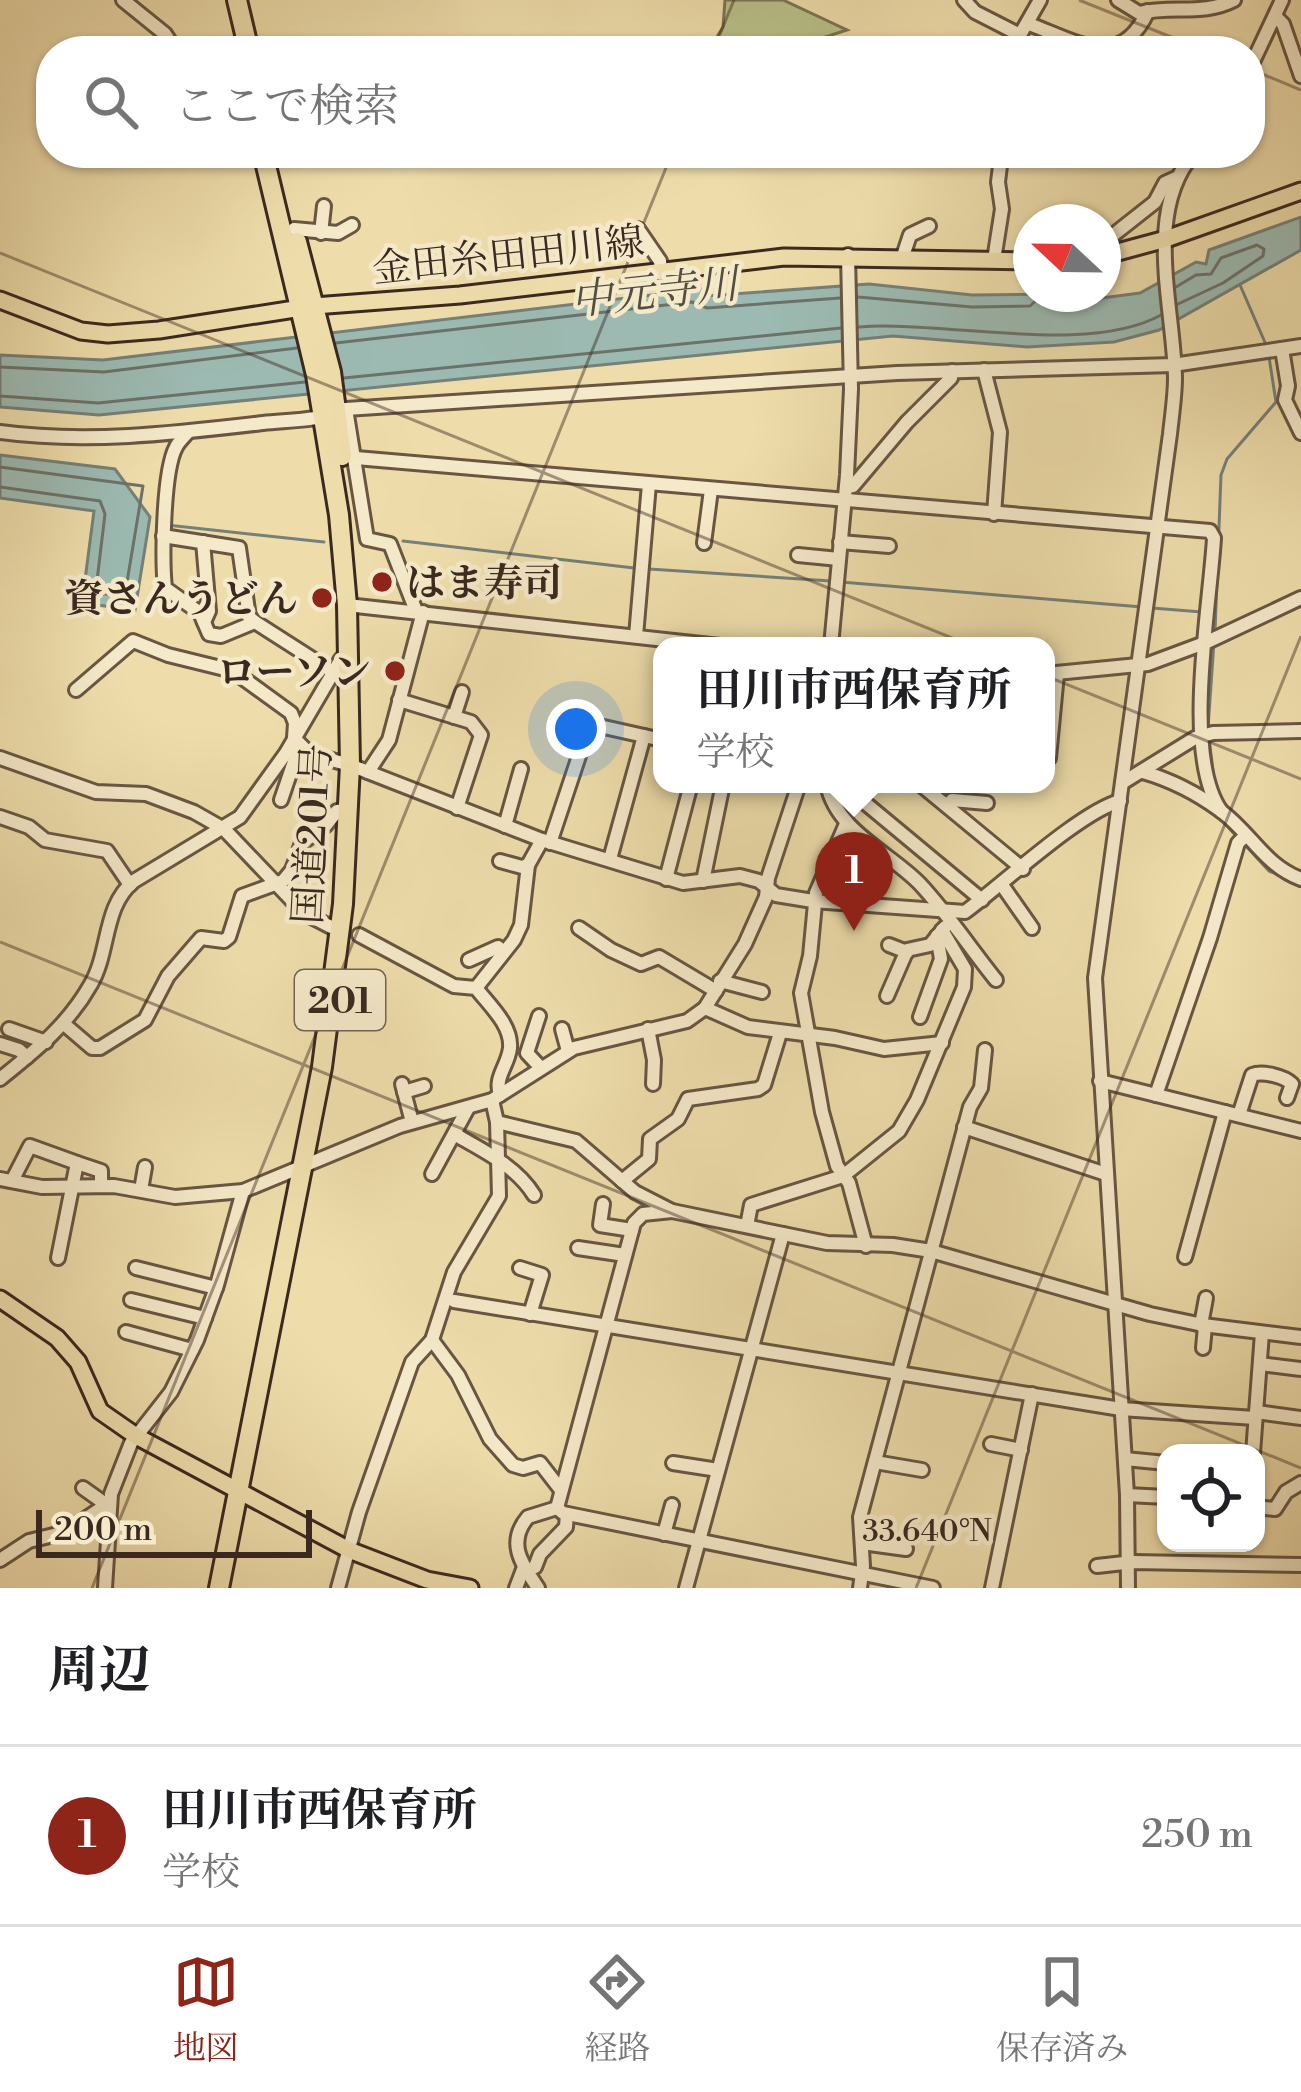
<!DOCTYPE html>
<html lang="ja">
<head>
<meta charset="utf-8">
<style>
  :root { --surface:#fff; --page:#f2f2f2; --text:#202124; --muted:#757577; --line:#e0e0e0; --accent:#8f2418 }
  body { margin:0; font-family:"Libre Bodoni","Noto Serif JP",serif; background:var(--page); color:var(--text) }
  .controls { position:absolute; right:36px; bottom:36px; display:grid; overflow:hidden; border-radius:24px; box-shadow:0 3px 9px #0004 }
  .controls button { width:108px; height:108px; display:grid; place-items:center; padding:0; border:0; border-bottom:3px solid var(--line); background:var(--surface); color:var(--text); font:60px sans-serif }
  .compass { position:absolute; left:1013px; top:204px; width:108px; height:108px; border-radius:50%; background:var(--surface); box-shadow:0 3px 9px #0004; rotate:292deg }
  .scale { position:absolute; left:36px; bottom:30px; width:276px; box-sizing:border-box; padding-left:12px; border:6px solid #3b2920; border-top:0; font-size:33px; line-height:42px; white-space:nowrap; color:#3b2920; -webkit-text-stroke:9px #f4e9c8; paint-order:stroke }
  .you { position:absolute; left:576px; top:729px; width:42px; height:42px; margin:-30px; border:9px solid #fff; border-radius:50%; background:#1a73e8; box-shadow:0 0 0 18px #1a73e833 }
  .badge { display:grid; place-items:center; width:78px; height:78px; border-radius:50%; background:var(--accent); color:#fff; font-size:39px; font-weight:700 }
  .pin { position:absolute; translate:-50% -99px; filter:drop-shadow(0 3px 6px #0008) }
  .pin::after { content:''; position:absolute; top:63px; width:42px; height:36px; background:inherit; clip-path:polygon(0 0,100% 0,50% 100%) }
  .popup { position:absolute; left:653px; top:637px; width:402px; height:156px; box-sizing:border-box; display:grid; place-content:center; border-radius:24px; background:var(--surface); filter:drop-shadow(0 3px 9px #0005); font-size:39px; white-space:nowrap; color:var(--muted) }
  .popup b { font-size:45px; color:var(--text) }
  .popup::after { content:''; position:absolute; left:50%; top:100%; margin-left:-24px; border:24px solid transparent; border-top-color:var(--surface) }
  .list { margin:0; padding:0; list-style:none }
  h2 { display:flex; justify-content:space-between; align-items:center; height:156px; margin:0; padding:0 48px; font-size:51px }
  h2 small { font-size:39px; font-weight:400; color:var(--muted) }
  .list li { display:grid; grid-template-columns:78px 1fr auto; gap:36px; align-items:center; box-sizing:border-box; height:180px; padding:0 48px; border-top:3px solid var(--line) }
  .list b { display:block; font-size:45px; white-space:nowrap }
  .list p { margin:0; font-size:39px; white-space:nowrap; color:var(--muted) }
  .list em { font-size:39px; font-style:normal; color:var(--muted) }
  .icon { flex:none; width:66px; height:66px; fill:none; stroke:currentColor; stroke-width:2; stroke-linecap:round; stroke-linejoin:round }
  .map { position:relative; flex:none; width:1301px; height:1588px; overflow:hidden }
  .search { position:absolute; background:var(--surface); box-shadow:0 3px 9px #0004; left:36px; right:36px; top:36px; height:132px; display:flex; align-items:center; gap:30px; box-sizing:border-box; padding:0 42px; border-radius:48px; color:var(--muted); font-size:45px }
  .sheet { height:336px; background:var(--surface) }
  nav { display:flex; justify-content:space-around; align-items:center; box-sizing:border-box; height:168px; border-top:3px solid var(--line); background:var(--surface); font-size:33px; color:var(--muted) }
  nav a { display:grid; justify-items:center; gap:6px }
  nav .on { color:var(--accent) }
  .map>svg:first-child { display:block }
</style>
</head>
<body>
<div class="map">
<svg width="1301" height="1588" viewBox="0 0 1301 1588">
  <rect width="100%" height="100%" fill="#eeddab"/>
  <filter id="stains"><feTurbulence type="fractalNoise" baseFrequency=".00167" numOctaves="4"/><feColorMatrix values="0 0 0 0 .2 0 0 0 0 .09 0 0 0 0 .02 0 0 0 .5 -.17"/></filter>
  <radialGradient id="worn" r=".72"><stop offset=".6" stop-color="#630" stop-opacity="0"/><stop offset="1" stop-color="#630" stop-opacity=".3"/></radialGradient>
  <path fill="#b9c189" stroke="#7a7554" stroke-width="3" d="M725 0H783L847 30 816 40 809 51H708L723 27Z"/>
  <g fill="#9cbab2" stroke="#758078" stroke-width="3">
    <path d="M1301 217V250L1159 330 1114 342 1027 347 893 336 99 415 0 407V355L103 360 702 289 706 296 869 284 972 295 1048 294 1079 301 1140 293 1196 262 1206 264 1209 250Z"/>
    <path d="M0 455 115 469 150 517 135 610 82 603 94 511 0 498Z"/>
  </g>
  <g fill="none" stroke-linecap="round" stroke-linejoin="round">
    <g stroke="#6c7269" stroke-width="3">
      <path d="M1176 287 1196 275 1211 274 1221 258 1257 245 1264 249 1263 256 1223 283 1178 304"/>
      <path d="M858 297 972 307 1030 306 1043 294"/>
      <path d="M859 327C944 320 1087 356 1161 315"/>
      <path d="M336 343 692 302 707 308 840 298"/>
      <path d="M0 367 104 372 297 348"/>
      <path d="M344 378 841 328"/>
      <path d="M0 396 98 403 305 382"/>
      <path d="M0 467 143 486 125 594H101L96 589 105 514 100 501 0 487"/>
    </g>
    <g stroke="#758078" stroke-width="3">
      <path d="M1240 285 1267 347"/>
      <path d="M167 525 324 542"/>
      <path d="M403 541 634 568"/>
      <path d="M649 569 831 581"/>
      <path d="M841 582 1142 607"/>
      <path d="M1152 608 1202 612"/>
      <path d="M1215 632 1221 475 1227 459 1276 402 1269 357"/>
      <path d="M1208 728 1214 642"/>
      <path d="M1209 738 1215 787"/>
      <path d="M1217 815 1238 838"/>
      <path d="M1245 845 1269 871 1288 879"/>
    </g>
    <g stroke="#685643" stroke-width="18">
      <g id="minor">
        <path d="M123 0 165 34 176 51"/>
        <path d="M964 0 975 12 1020 35 1040 0"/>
        <path d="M1118 0 1139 13C1173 5 1203 16 1234 0"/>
        <path d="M1275 16 1283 24 1301 76"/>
        <path d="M1029 24C1077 42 1120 72 1148 11"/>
        <path d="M1250 68 1282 0"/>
        <path d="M294 229 338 233 352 225"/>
        <path d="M638 229 660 261 661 271"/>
        <path d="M321 233 324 206"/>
        <path d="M1103 243 1155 202 1165 183 1176 178"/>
        <path d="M903 256 910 235 929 226"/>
        <path d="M994 260 1002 209 998 182 1001 158"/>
        <path d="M1282 349 1288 386 1285 400 1301 433"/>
        <path d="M984 370 1000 432 994 514"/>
        <path d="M346 409 367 539 390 544 416 611"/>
        <path d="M0 432C87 444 177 433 263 423 290 420 321 421 346 409L897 373 1173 365 1301 346"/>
        <path d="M188 432C184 437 179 441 176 447 163 471 162 560 165 588L200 613 209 634 221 636 255 622 333 672"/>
        <path d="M356 458 1210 531 1214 538C1210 607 1182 755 1221 811"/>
        <path d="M846 487 853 486 907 422 951 378 952 371"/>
        <path d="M163 536 239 548 249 617 255 622"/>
        <path d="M203 542 209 611 204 622"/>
        <path d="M840 542 889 546"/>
        <path d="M704 543 711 490"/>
        <path d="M798 555 839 559"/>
        <path d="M347 605 720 646"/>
        <path d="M636 636 649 484"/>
        <path d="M831 646 847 475 851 389 848 255"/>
        <path d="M1046 674 1148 664 1207 642 1301 598"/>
        <path d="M76 690 133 641 168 655 233 671 291 713 295 723 294 738 310 754 350 765 542 840 683 883 740 876 759 881 776 895 813 901 965 912C1003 884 1080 812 1120 801"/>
        <path d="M399 700 471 722 481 735 457 808"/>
        <path d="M454 717 462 692"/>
        <path d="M0 758 96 792 146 794 194 812 224 829 304 913 331 927"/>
        <path d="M1049 758 1057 674"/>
        <path d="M368 772 389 740 423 612"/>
        <path d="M1143 772C1171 780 1198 794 1221 811 1251 833 1264 865 1301 879"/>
        <path d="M1122 783 1195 738 1213 733 1301 731"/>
        <path d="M827 784C836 831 889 852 920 884 948 914 971 949 996 980"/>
        <path d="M872 784 863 795 864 802 982 900"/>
        <path d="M920 784 1023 869"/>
        <path d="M281 800 299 747"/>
        <path d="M947 806 952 800 987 803"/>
        <path d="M0 817 29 827 45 840 107 851 130 885"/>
        <path d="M846 824 816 893 810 956 801 993 822 1112 837 1166 849 1183 866 1246"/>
        <path d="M505 826 521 769"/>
        <path d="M550 843 588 729 595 725 662 740"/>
        <path d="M610 859 644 736"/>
        <path d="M500 861 522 867 528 865"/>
        <path d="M666 879 691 784"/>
        <path d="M703 881 723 784"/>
        <path d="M1002 885 1032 928"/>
        <path d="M579 928 611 950 641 964 659 957 716 991"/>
        <path d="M359 935 454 986 476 988C489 1005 512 1025 510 1048 508 1066 494 1077 500 1095"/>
        <path d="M889 945 907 952"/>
        <path d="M469 960 498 947 504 952"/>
        <path d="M720 981 762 992"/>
        <path d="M476 988 514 940 521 925 528 865 542 840"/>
        <path d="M887 996 907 950 930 945 945 927"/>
        <path d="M705 1008 748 1027 835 1038 884 1049 942 1043"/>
        <path d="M539 1016 527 1053 541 1068"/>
        <path d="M920 1017 941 959 937 936"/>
        <path d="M64 1024 92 1048H100L145 1020 168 976 201 938 224 941 229 937 242 896 283 881 292 870 302 843 326 825 337 811 347 810"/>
        <path d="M9 1029 46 1042"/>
        <path d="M562 1029 568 1051"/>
        <path d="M648 1029 654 1060 653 1084"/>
        <path d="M0 1044 19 1050 27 1057"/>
        <path d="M0 1079C36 1050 68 1025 91 984 110 951 103 906 134 881L240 817 286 753 341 659 348 654"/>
        <path d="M1100 1081 1301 1131"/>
        <path d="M402 1084 412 1122"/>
        <path d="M404 1092 424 1086"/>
        <path d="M1156 1095 1210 938 1238 843 1246 835"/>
        <path d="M1239 1115 1252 1075C1262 1071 1284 1076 1292 1084L1287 1098"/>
        <path d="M497 1122 576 1141 635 1192 672 1211 827 1243 893 1245 931 1251 1150 1314 1203 1325 1301 1337"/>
        <path d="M964 1127 1106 1174"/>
        <path d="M456 1135C484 1151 517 1167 534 1195"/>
        <path d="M77 1163 101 1171V1186"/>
        <path d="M432 1174 468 1108"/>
        <path d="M0 1179 42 1187 114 1186 175 1197 243 1191 400 1126 492 1100 574 1048 687 1021 705 1008 745 944 766 897 768 878 799 784"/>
        <path d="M12 1181 30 1146 77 1163 58 1258"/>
        <path d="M622 1181 649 1159 650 1139 678 1119 688 1099 758 1089 764 1085 780 1033"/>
        <path d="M141 1190 145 1167"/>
        <path d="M603 1204 600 1225 632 1230"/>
        <path d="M747 1226 751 1205 843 1176 899 1131 917 1100 964 987 965 969 942 930"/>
        <path d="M578 1248 625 1255"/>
        <path d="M1185 1257 1225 1112"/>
        <path d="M136 1268 216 1288"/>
        <path d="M520 1268 542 1275 530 1314"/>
        <path d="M131 1300 205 1318"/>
        <path d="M454 1301 1121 1409 1255 1418"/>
        <path d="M1201 1325 1206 1298"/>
        <path d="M126 1332 192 1350"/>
        <path d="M432 1340 458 1375 490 1439 513 1465 523 1468 540 1463 561 1490"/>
        <path d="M1203 1348 1205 1326"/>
        <path d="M1260 1364 1301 1369"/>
        <path d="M1256 1412 1301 1418"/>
        <path d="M991 1444 1021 1450"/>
        <path d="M1253 1453 1262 1333"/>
        <path d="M1125 1459 1166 1463"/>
        <path d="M875 1462 922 1470"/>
        <path d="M673 1463 718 1470"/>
        <path d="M83 1488 104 1503"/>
        <path d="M1127 1495 1166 1497"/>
        <path d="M1256 1507 1275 1509 1286 1492 1301 1483"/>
        <path d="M557 1508 634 1223 643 1214 672 1211"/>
        <path d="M664 1534 672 1505"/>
        <path d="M862 1543 906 1549"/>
        <path d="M0 1560 29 1541 66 1532 109 1503"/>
        <path d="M1097 1566 1133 1562 1301 1565"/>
        <path d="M535 1567 540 1554 566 1527 567 1514"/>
        <path d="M105 1588 111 1494 131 1443 171 1392 197 1340 217 1285 243 1191"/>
        <path d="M338 1588 359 1512 412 1362 432 1340 454 1272 499 1196 497 1122 492 1100"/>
        <path d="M516 1588 524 1567"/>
        <path d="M538 1588C522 1564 506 1543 528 1517L557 1508 563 1513 933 1588"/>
        <path d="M686 1588 783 1234"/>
        <path d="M860 1588 863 1566 860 1517 970 1107 981 1088 985 1050"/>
        <path d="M992 1588 1032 1394"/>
        <path d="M1128 1588 1127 1495 1095 978 1170 434C1172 415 1175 396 1175 378 1174 307 1143 212 1194 153"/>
      </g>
    </g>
    <g stroke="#3b2920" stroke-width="21">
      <g id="major">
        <path d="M1103 256 1166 239 1301 191"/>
        <path d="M0 300 81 331 108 334 159 330 314 306 460 295 784 257 1031 261"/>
        <path d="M0 1299 57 1338 78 1362 100 1411 136 1436 349 1550 427 1580 470 1588"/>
      </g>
    </g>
    <g stroke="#3b2920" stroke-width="24">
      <g id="highway">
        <path d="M237 0 249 51"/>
        <path d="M297 242 331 372 342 456"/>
        <path d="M219 1588 322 1067 343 904 350 765 347 605 339 515 316 375 263 153"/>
      </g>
    </g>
    <use href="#minor" stroke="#f4e9c8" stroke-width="12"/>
    <use href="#major" stroke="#eeddab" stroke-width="15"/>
    <use href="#highway" stroke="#eeddab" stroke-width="18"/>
  </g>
  <path fill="none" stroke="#3b2920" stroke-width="3" stroke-opacity="0.45" d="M1079 0 1206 51M713 51 734 0M1250 69 1301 90M0 253 1301 779M0 942 1301 1468M92 1588 672 153M916 1588 1301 636"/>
  <g fill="#8f2418" stroke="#f4e9c8" stroke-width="4.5">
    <circle cx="382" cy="582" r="12"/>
    <circle cx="322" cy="598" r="12"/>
    <circle cx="395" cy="671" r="12"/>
  </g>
  <g text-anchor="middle" stroke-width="9" stroke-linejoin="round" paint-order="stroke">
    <rect fill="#f4e9c8" stroke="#726352" stroke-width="3" x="295" y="970" width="90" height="60" rx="9"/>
    <g font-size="36" font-weight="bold" fill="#3b2920">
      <text x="340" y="1013">201</text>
    </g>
    <g font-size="39" fill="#3b2920" stroke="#f4e9c8">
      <text transform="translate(508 254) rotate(-6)" y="14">金田糸田田川線</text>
      <text transform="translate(311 834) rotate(-87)" y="14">国道201号</text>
    </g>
    <g font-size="39" font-weight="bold" fill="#3b2920" stroke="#f4e9c8" text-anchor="end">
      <text x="406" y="596" text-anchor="start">はま寿司</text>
      <text x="298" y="612">資さんうどん</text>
      <text x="371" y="685">ローソン</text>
    </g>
    <g font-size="42" font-style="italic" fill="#534d44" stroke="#f4e9c8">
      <text transform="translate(654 291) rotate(-6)" y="15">中元寺川</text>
    </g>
  </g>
  <g font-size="30" text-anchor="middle" fill="#3b2920" stroke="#f4e9c8" stroke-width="9" stroke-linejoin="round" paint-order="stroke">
    <text x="927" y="1541">33.640°N</text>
  </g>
  <rect width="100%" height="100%" filter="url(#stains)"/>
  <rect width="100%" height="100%" fill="url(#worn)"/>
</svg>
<div class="controls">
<button><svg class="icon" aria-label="locate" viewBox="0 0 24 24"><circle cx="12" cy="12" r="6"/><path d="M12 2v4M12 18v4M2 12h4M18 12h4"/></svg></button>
</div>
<svg class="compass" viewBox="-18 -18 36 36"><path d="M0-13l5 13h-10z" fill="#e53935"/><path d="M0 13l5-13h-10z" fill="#757577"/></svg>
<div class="scale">200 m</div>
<div class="you"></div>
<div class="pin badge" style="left:854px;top:931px">1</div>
<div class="popup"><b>田川市西保育所</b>学校</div>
<div class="search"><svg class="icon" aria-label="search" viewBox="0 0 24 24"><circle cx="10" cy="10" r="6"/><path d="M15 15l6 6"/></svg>ここで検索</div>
</div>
<section class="sheet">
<h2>周辺<small></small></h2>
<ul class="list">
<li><span class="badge">1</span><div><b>田川市西保育所</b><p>学校</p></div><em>250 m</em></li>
</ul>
</section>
<nav>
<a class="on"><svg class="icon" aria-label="map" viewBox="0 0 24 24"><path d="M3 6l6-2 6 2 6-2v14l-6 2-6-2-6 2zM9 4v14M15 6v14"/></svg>地図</a>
<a><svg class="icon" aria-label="directions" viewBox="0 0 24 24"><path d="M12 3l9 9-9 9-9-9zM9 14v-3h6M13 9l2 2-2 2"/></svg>経路</a>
<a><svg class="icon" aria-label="saved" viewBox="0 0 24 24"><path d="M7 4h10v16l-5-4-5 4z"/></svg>保存済み</a>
</nav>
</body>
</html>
